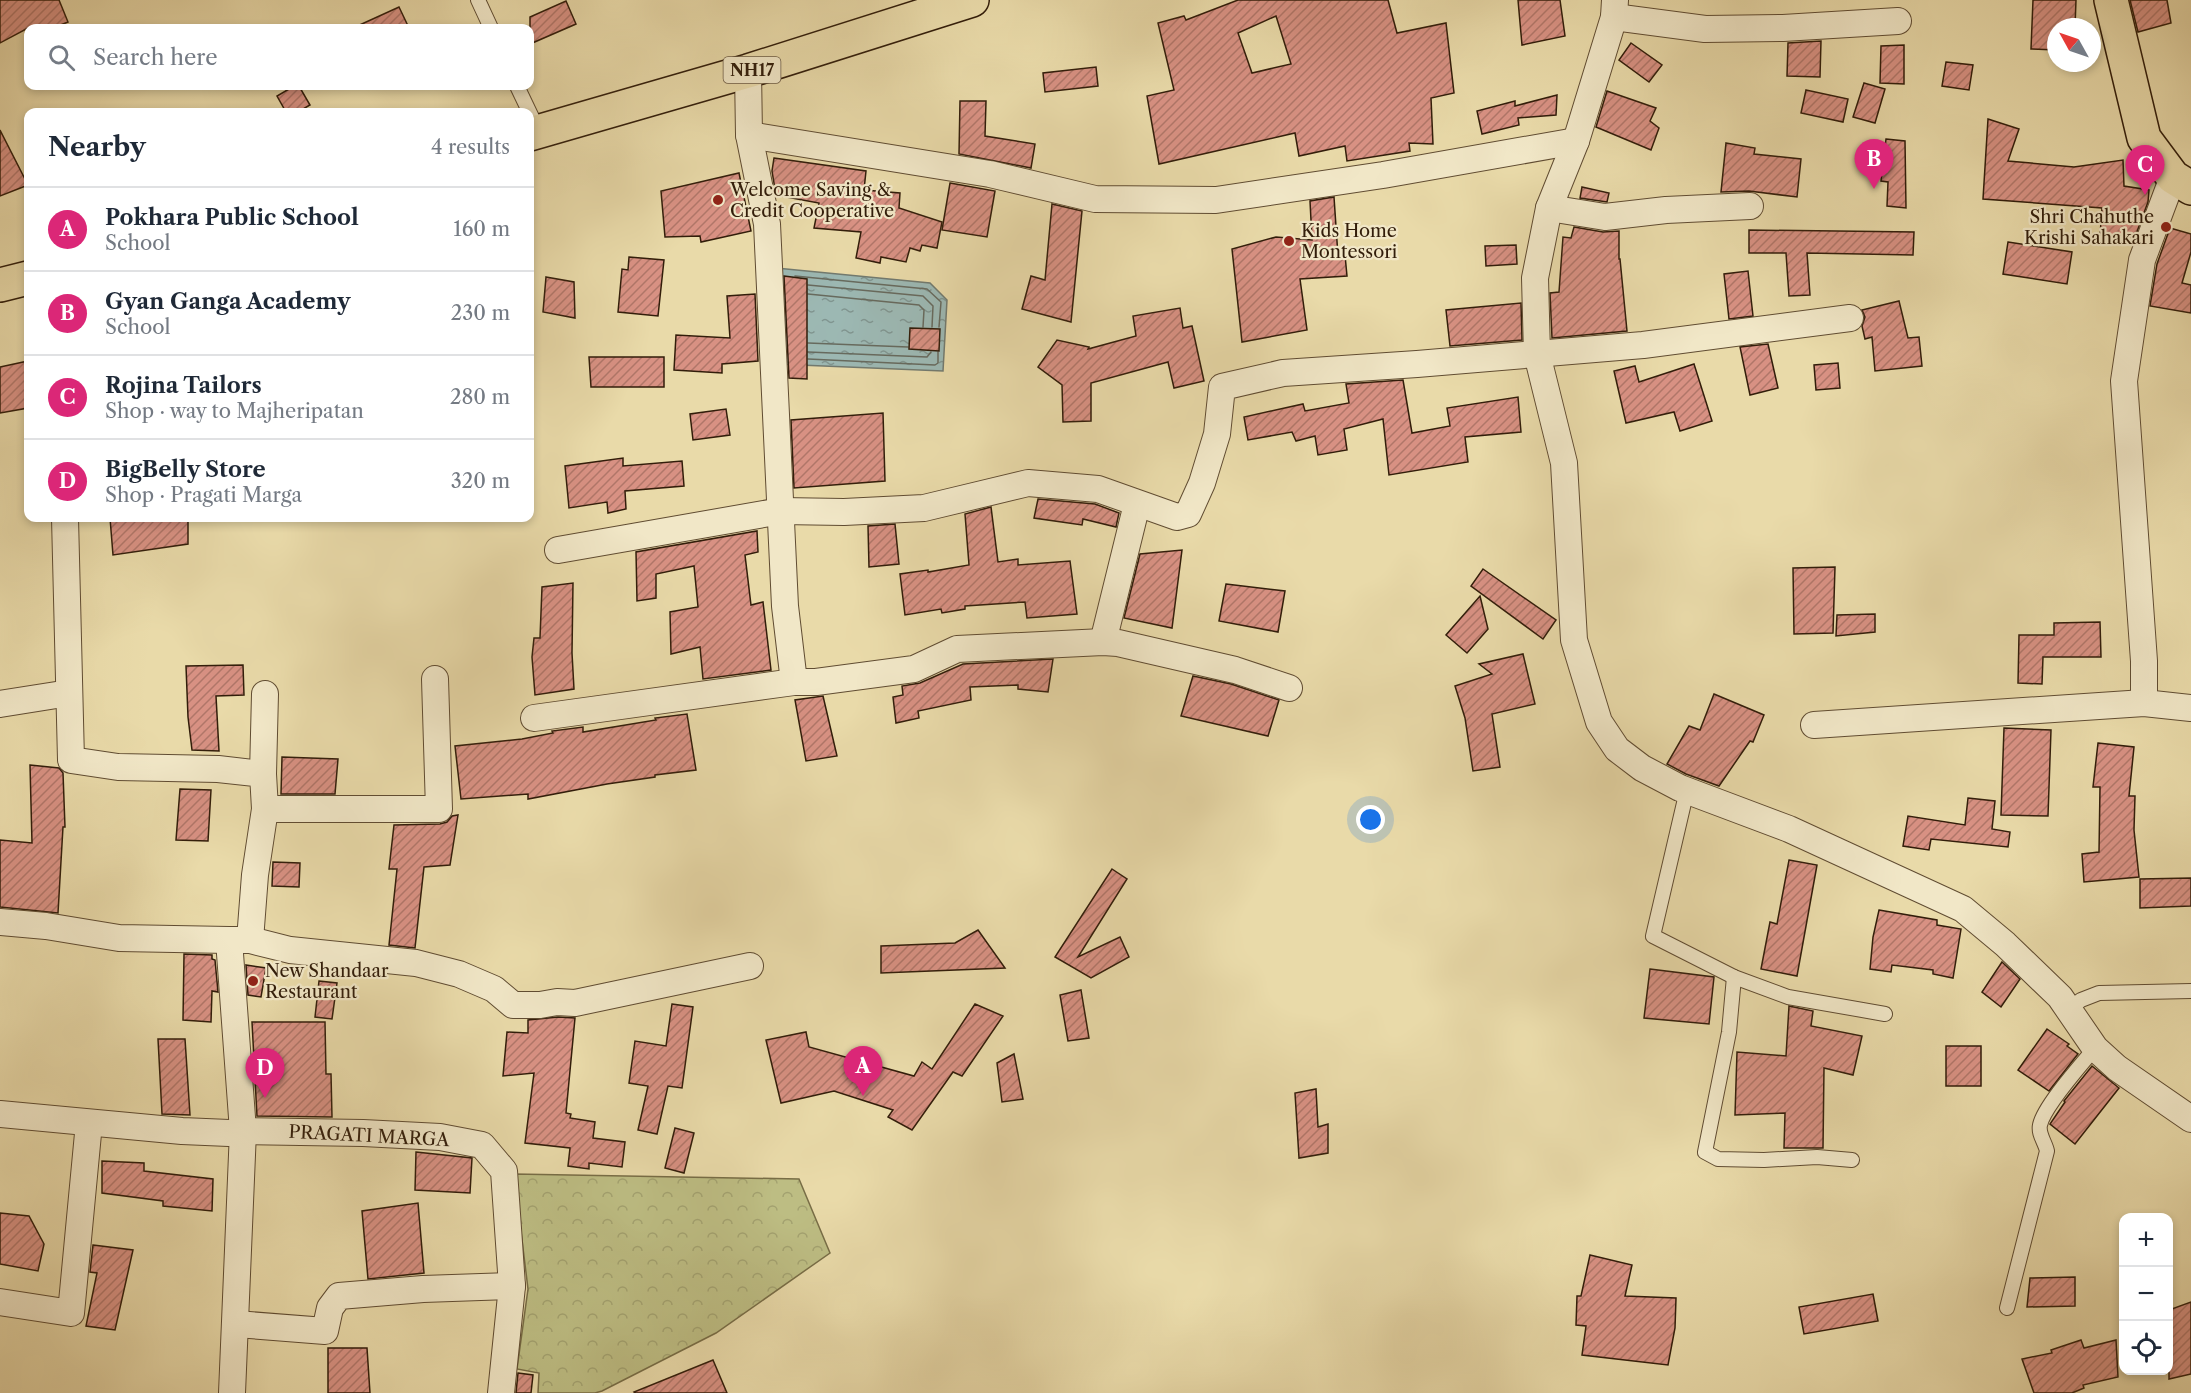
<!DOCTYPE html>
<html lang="en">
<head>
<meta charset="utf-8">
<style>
  :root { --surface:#fff; --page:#f2f2f3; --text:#1f2937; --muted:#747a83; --line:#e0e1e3; --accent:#db2777 }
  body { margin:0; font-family:"Libre Caslon Text",serif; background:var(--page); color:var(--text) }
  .controls { position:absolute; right:18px; bottom:18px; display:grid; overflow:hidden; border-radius:12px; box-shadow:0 3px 9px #0003 }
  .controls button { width:54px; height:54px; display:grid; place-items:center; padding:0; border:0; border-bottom:2px solid var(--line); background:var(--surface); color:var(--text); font:30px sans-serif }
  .compass { position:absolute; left:2047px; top:18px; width:54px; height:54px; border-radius:50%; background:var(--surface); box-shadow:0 3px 9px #0003; rotate:310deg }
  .you { position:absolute; left:1371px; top:820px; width:21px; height:21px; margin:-15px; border:4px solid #fff; border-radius:50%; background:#1a73e8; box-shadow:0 0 0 9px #1a73e833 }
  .badge { display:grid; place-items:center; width:39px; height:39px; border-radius:50%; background:var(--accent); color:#fff; font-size:20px; font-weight:700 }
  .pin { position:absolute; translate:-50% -50px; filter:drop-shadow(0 2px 3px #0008) }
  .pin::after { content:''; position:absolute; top:32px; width:21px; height:18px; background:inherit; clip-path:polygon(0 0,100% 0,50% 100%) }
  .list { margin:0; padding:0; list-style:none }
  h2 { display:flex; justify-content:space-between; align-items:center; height:78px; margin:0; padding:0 24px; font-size:26px }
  h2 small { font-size:20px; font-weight:400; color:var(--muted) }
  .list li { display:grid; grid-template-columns:39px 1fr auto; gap:18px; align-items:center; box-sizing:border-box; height:84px; padding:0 24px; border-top:2px solid var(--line) }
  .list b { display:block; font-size:22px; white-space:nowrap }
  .list p { margin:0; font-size:20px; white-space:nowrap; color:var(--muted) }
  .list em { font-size:20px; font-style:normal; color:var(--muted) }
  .icon { flex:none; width:33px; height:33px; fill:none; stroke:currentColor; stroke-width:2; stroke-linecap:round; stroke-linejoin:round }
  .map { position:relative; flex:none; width:2191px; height:1393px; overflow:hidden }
  .search { position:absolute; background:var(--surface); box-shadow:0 3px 9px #0003; left:24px; top:24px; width:510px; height:66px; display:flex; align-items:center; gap:15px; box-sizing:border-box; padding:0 21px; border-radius:12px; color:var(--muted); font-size:22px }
  .panel { position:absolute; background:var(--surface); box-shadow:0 3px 9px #0003; left:24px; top:108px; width:510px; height:414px; border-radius:12px }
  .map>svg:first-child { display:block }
</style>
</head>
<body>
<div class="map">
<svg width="2191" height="1393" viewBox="0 0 2191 1393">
  <defs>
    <pattern id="park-crowns" width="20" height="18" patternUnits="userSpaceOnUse" patternTransform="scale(1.5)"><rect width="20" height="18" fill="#bdbd83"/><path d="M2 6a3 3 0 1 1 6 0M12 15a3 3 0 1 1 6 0" fill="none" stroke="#a3a270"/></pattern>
    <pattern id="water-ripples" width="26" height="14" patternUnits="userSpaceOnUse" patternTransform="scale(1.5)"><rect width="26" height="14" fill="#9cb8b3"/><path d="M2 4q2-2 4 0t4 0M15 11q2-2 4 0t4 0" fill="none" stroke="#809590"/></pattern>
    <pattern id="building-hatch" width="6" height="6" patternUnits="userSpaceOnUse" patternTransform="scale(1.5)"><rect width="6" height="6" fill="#d89183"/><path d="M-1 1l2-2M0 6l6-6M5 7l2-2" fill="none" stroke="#b07669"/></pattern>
  </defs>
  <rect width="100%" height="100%" fill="#e9daa9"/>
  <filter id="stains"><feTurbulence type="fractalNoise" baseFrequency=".00333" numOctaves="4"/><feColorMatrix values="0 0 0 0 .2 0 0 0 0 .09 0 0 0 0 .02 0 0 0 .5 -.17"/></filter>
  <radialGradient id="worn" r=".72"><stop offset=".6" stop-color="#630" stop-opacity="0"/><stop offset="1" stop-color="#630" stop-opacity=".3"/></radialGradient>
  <path fill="url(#park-crowns)" stroke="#786d46" stroke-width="1.5" d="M514 1174 799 1179 830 1253 716 1333 602 1391 595 1393H538L539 1373 517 1369 528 1289Z"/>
  <path fill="url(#water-ripples)" stroke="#727a6f" stroke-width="1.5" d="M776 268 930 283 947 300 943 371 776 364Z"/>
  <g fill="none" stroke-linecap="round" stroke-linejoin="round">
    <g stroke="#676a5e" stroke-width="1.5">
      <path d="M795 276 927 289 941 302 939 327"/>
      <path d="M808 285 923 296 933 306 932 327"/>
      <path d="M808 294 919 305 924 310 923 327"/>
      <path d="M808 343 908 347"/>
      <path d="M808 352 927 357 931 352"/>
      <path d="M808 359 935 365 938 363V352"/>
    </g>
  </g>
  <g fill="url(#building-hatch)" stroke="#321d0a" stroke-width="1.5" fill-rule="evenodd">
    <path d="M0 0H59L68 22 53 28H28L0 43Z"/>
    <path d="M1238 0H1388L1397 33 1446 23 1454 93 1431 98 1433 144 1409 143 1410 151 1347 161 1345 146 1299 156 1295 133 1159 164 1147 96 1174 90 1158 23 1184 16 1186 20ZM1276 16 1291 64 1252 73 1238 33Z"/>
    <path d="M1518 0H1560L1565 36 1522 45Z"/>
    <path d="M2033 0H2076L2075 27H2056V50L2031 49Z"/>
    <path d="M2130 0H2167L2171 23 2138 32Z"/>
    <path d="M566 1 576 24 530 44V17Z"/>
    <path d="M399 7 409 28H353Z"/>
    <path d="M1821 41 1820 77 1787 76 1788 43Z"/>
    <path d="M1631 43 1662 65 1649 82 1619 60Z"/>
    <path d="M1904 45V84L1880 83 1881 46Z"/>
    <path d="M1946 62 1973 65 1969 90 1942 86Z"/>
    <path d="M1096 67 1098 86 1045 92 1043 73Z"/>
    <path d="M1864 83 1885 89 1875 123 1853 117Z"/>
    <path d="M294 86H299L310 105 298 112H286L277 96Z"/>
    <path d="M1806 90 1848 99 1843 122 1801 113Z"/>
    <path d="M1607 91 1656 108 1650 121 1659 128 1651 150 1596 127Z"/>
    <path d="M1557 95 1556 115 1518 118 1519 125 1482 134 1477 111 1515 101V106Z"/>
    <path d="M960 101H986L985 136 1035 144 1031 168 959 154Z"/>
    <path d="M1988 119 2019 129 2008 161 2074 167 2123 160 2124 186 2149 190 2148 202 2135 237 2100 236 2102 208 1983 199Z"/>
    <path d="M0 130 28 185 0 196Z"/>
    <path d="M1886 139 1905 141 1906 208 1887 206 1888 182 1881 181Z"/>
    <path d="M1726 143 1755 148 1754 154 1801 159 1797 197 1749 191 1721 192Z"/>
    <path d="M774 158 866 171 864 190 900 193 899 208 942 222 937 248 922 245 920 251 910 248 906 262 881 257 880 263 856 258 861 232 814 228 819 203 776 195 772 171Z"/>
    <path d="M739 173 751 231 701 242 700 236 665 237 661 191Z"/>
    <path d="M950 183 995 191 987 237 942 230Z"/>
    <path d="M1582 187 1609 193 1607 202 1580 198Z"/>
    <path d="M1334 197 1338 256 1345 255 1347 276 1300 279 1307 330 1242 342 1232 249 1276 237 1312 240 1310 201Z"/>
    <path d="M1052 204 1082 211 1071 322 1022 309 1031 276 1045 280Z"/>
    <path d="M1574 227 1603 232 1619 231V259H1620L1627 331 1552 338 1550 293 1559 292 1563 237 1571 238Z"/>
    <path d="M2170 228 2191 234V252L2182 283 2191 285V313L2150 306 2157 264Z"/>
    <path d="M1749 230 1914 232 1913 255 1807 253 1810 295 1789 296 1786 253H1749Z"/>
    <path d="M2008 242 2072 252 2067 284 2003 274Z"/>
    <path d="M1516 245 1517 264 1486 266 1485 246Z"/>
    <path d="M629 257 664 260 658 316 618 312 622 269 628 270Z"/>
    <path d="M1748 271 1753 316 1729 319 1724 274Z"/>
    <path d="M784 276 807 279V379L789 378Z"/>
    <path d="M546 277 574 282 575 318 543 312Z"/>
    <path d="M755 294 758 361 722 364V373L674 370 676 335 730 338 727 296Z"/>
    <path d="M1899 301 1908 338 1919 337 1922 366 1875 371 1872 337 1865 339 1862 326 1865 317 1862 310Z"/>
    <path d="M1521 303 1522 340 1450 346 1446 310Z"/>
    <path d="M1180 308 1183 328 1192 326 1204 381 1174 388 1168 362 1091 383V421L1063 422 1062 385 1038 367 1057 340 1089 347 1088 349 1136 336 1133 316Z"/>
    <path d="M910 328 940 329 939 351 909 349Z"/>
    <path d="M1768 344 1778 388 1750 395 1740 347Z"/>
    <path d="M589 357H664V387H591Z"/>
    <path d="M28 361V408L0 413V367Z"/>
    <path d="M1838 363 1840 388 1816 390 1814 365Z"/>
    <path d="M1694 364 1712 421 1680 431 1674 412 1626 423 1614 371 1635 366 1639 382Z"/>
    <path d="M1403 380 1412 433 1450 426 1447 408 1518 397 1521 432 1465 437 1468 462 1389 475 1383 419 1344 429 1347 450 1318 455 1315 436 1296 441 1292 432 1248 440 1244 417 1303 404 1305 411 1349 403 1346 384Z"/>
    <path d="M726 409 730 435 693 440 690 414Z"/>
    <path d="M883 413 885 481 794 488 791 420Z"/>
    <path d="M623 458V466L682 461 684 486 625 491 626 509 608 513 607 502 569 508 565 466Z"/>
    <path d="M1038 499 1095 504 1119 513 1116 527 1083 519 1082 525 1034 518Z"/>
    <path d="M991 507 998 562 1018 559V565L1070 561 1077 614 1027 618 1025 602 965 606V609L942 613 941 609 905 615 900 574 928 570V572L969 565 965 514Z"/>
    <path d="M110 518H188V544L113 555Z"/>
    <path d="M895 524 899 564 869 567 868 526Z"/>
    <path d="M757 531 758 552 745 555 751 605 763 602 771 670 703 679 700 647 671 654 670 612 698 607 694 566 656 574V598L637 601 636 552Z"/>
    <path d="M1182 550 1172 628 1124 618 1140 554Z"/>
    <path d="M1835 567 1833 633 1794 634 1793 568Z"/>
    <path d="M1483 569 1556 620 1543 639 1471 586Z"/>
    <path d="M573 583 572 653 574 689 535 695 532 657 534 638H540L542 587Z"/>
    <path d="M1226 584 1285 591 1278 632 1219 621Z"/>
    <path d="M1480 596 1488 629 1467 653 1446 635Z"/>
    <path d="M1875 614V632L1836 636 1837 615Z"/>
    <path d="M2100 622 2101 657H2043L2042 684 2018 683 2019 635H2054V623Z"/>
    <path d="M1523 654 1535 704 1492 714 1500 767 1473 771 1465 718 1455 686 1492 674 1479 664Z"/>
    <path d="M1053 659 1048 692 1018 689V685L970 687 971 700 918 711 919 718 896 723 893 697 903 695 902 686 920 683 963 664Z"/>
    <path d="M243 665 244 695 216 696 219 751 192 750 188 717 186 666Z"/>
    <path d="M1193 676 1231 684 1279 700 1268 736 1181 716Z"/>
    <path d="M1714 694 1764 715 1753 742 1750 741 1719 786 1686 774 1667 764 1689 726 1700 730Z"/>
    <path d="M823 696 837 756 806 761 795 700Z"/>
    <path d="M687 714 696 770 655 775V777L607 784 528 799V794L461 799 455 746 522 739 553 733 552 731 583 727V732L656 720 655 718Z"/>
    <path d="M2004 728 2051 730 2048 816 2001 815Z"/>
    <path d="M2098 743 2134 747 2129 796H2135L2134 830 2139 877 2084 882 2082 854 2099 852 2100 787H2093Z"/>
    <path d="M282 757 338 759 335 794H281Z"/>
    <path d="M30 765 59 768 63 773 65 827H63L58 913 0 907V840L32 843Z"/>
    <path d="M180 789 211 790 208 841 176 840Z"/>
    <path d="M1968 798 1995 801 1992 829 2010 832 2008 847 1931 839 1929 850 1903 846 1908 816 1965 825Z"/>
    <path d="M458 815 450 865 424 867 415 948 389 945 397 869H389L394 825 440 824 447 822 452 816Z"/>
    <path d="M1789 860 1817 865 1797 976 1761 969 1770 922 1777 924Z"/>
    <path d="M273 862 300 863 299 887 272 886Z"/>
    <path d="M1112 869 1127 879 1078 957 1120 937 1129 957 1091 978 1055 957Z"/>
    <path d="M2191 878V906L2140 908V879Z"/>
    <path d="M1879 910 1937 920V925L1961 929 1953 978 1933 974V970L1892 965 1891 972 1870 969 1873 937Z"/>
    <path d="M978 930 1005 968 881 973V946L955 943Z"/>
    <path d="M184 954 212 955V959L215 960 218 992 212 991 211 1022 183 1020Z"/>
    <path d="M2002 962 2020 979 2001 1007 1982 992Z"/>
    <path d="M246 965 266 968 261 997 248 995Z"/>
    <path d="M1650 969 1714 977 1709 1024 1644 1018Z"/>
    <path d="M319 981 337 983 332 1019 315 1017Z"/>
    <path d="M1081 990 1089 1038 1068 1041 1060 995Z"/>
    <path d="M672 1004 693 1007 682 1088 668 1086 657 1134 638 1130 648 1086 629 1083 635 1041 666 1046Z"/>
    <path d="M975 1004 1003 1016 962 1076 953 1072 912 1130 888 1117 893 1110 834 1091 781 1103 766 1040 806 1032 809 1047 914 1076 922 1062 932 1069Z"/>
    <path d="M1789 1006 1813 1011 1811 1026 1862 1036 1853 1075 1824 1068 1823 1148H1784L1785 1113 1735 1115 1737 1052 1786 1056Z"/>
    <path d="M558 1017 575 1018 566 1113 571 1114 570 1118 595 1122 593 1138 625 1142 622 1167 589 1163V1169L568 1166 570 1148 525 1143 534 1073 503 1076 507 1032 528 1033V1020Z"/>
    <path d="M252 1022H325L326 1074H331L332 1117 257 1116Z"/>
    <path d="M2047 1029 2069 1044 2067 1046 2078 1054 2049 1091 2018 1070Z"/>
    <path d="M158 1039H185L190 1115 162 1114Z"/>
    <rect x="1946" y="1046" width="35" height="40"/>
    <path d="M1014 1054 1023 1099 1002 1102 997 1063Z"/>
    <path d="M2092 1066 2119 1088 2075 1144 2050 1124 2065 1102 2064 1101Z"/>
    <path d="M1316 1089 1318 1127 1328 1124V1153L1299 1158 1295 1093Z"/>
    <path d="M675 1128 694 1133 684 1173 665 1168Z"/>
    <path d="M416 1152 472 1158 470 1193 415 1190Z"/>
    <path d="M102 1161 144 1163V1171L213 1179 212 1211 163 1206V1201L102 1193Z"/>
    <path d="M418 1203 424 1273 368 1279 362 1211Z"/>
    <path d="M0 1213 29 1216 44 1244 38 1271 0 1264Z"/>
    <path d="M93 1245 133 1250 115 1330 86 1326 97 1273 90 1272Z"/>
    <path d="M1590 1255 1632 1265 1625 1296 1676 1298 1675 1328 1668 1365 1582 1355 1586 1326 1576 1325 1577 1296H1581Z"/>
    <path d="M2075 1277V1306L2027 1307 2030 1278Z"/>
    <path d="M1873 1294 1878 1321 1804 1334 1799 1307Z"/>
    <path d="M2191 1302V1374L2169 1379V1310Z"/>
    <path d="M2081 1340 2084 1348 2116 1340 2118 1377 2083 1385 2084 1388 2072 1393H2034L2022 1359 2052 1353 2051 1350Z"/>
    <path d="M328 1348H367L370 1393H328Z"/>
    <path d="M713 1360 727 1393H635L634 1392Z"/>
    <path d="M518 1373 533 1375 531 1393H516Z"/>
  </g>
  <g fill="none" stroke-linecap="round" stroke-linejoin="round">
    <g stroke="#604c32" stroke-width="16">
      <g id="lane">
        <path d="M478 0 491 28"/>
        <path d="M517 86 539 132"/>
        <path d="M1687 790 1653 936 1734 977 1788 997 1885 1014"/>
        <path d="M1734 977 1729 1032 1705 1152 1718 1159 1764 1160 1817 1157 1852 1160"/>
        <path d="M2067 1010 2081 1000 2099 993 2191 991"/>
        <path d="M2007 1308 2047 1151C2045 1142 2038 1134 2040 1125 2044 1106 2081 1065 2095 1048"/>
      </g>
    </g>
    <g stroke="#604c32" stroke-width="28">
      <g id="street">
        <path d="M1615 0 1614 17 1576 141 1549 208 1535 278 1537 354 1564 463 1574 640 1599 722 1617 749 1642 768 1680 788 1789 829 1963 909 2005 944 2060 997 2095 1048 2117 1068 2191 1119"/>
        <path d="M1614 17 1705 29 1783 28 1898 21"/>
        <path d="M748 71 749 135 767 224 785 606 794 682"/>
        <path d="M749 135 990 174 1095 199 1216 200 1383 175 1576 141"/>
        <path d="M1549 208 1605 217 1666 210 1750 206"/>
        <path d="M65 518 71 760 118 767 218 769 263 774 265 809 255 875 250 940H229L243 1131 232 1393"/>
        <path d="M558 550 781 511 844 512 924 508 1028 483 1098 489 1177 517 1188 514 1202 483 1217 434 1222 387 1283 373 1417 364 1643 345 1850 318"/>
        <path d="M1103 642 1137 504"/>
        <path d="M2144 703V661L2124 381 2142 260 2173 177"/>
        <path d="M0 704 69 693"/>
        <path d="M534 718 794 682H816L914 669 957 649 1103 642 1118 643 1235 670 1289 688"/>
        <path d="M1814 725 2144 703 2191 708"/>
        <path d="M263 774 265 694"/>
        <path d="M265 809H439L435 679"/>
        <path d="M0 922 46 926 119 938 229 940"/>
        <path d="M250 940 290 950 416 963 459 974 494 989 513 1005H540L557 1002 575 1003 750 966"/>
        <path d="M0 1114 182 1131 229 1133 243 1131 363 1133 440 1137 482 1145 504 1171 512 1286 501 1393"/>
        <path d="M0 1302 71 1313 89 1123"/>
        <path d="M236 1324 325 1331 330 1308 339 1296 423 1289 512 1286"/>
      </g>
    </g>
    <g stroke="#321d0a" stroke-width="36">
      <path id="primary" d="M2111 0 2144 138 2173 177 2191 188"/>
    </g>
    <g stroke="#321d0a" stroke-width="36">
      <g id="highway">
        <path d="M530 134 748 71 972 0"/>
        <path d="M0 285 28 278"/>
      </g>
    </g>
    <use href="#lane" stroke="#f1e7c7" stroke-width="14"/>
    <use href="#street" stroke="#f1e7c7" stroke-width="26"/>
    <use href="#primary" stroke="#e9daa9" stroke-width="33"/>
    <use href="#highway" stroke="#e9daa9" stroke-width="33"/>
  </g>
  <g fill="#8f2418" stroke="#f1e7c7" stroke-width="2">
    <circle cx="718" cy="200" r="6"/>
    <circle cx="2166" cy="227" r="6"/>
    <circle cx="1289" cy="241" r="6"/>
    <circle cx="253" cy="981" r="6"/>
  </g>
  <g text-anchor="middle" stroke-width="4.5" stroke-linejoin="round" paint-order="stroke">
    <rect fill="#f1e7c7" stroke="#6b5a43" stroke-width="1.5" x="723.5" y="57" width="57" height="26" rx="4.5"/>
    <g font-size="16" font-weight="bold" fill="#321d0a">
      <text x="752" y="76">NH17</text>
    </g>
    <g font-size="18" fill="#321d0a" stroke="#f1e7c7" text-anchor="start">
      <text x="730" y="196">Welcome Saving &amp;<tspan x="730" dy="21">Credit Cooperative</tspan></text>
      <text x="2154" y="223" text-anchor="end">Shri Chahuthe<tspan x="2154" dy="21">Krishi Sahakari</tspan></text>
      <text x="1301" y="237">Kids Home<tspan x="1301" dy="21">Montessori</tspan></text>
      <text x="265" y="977">New Shandaar<tspan x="265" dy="21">Restaurant</tspan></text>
    </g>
    <g font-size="18" fill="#321d0a" stroke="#f1e7c7">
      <text transform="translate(369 1136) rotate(3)" y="6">PRAGATI MARGA</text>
    </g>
  </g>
  <rect width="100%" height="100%" filter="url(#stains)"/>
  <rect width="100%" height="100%" fill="url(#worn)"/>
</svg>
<div class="controls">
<button>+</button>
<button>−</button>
<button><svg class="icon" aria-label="locate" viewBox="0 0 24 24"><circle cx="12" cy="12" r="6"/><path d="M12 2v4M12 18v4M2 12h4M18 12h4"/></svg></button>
</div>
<svg class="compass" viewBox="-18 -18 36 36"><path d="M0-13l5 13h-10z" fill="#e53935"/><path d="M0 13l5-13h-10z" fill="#747a83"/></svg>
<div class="you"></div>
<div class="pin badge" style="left:863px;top:1096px">A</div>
<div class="pin badge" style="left:1874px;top:189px">B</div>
<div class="pin badge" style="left:2145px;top:195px">C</div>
<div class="pin badge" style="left:265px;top:1098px">D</div>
<div class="search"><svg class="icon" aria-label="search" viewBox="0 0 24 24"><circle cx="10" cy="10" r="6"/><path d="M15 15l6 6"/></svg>Search here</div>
<section class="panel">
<h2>Nearby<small>4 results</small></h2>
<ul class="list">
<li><span class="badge">A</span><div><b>Pokhara Public School</b><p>School</p></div><em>160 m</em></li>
<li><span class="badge">B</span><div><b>Gyan Ganga Academy</b><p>School</p></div><em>230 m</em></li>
<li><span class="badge">C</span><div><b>Rojina Tailors</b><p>Shop · way to Majheripatan</p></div><em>280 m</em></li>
<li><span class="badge">D</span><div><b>BigBelly Store</b><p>Shop · Pragati Marga</p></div><em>320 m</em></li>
</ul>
</section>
</div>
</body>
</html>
